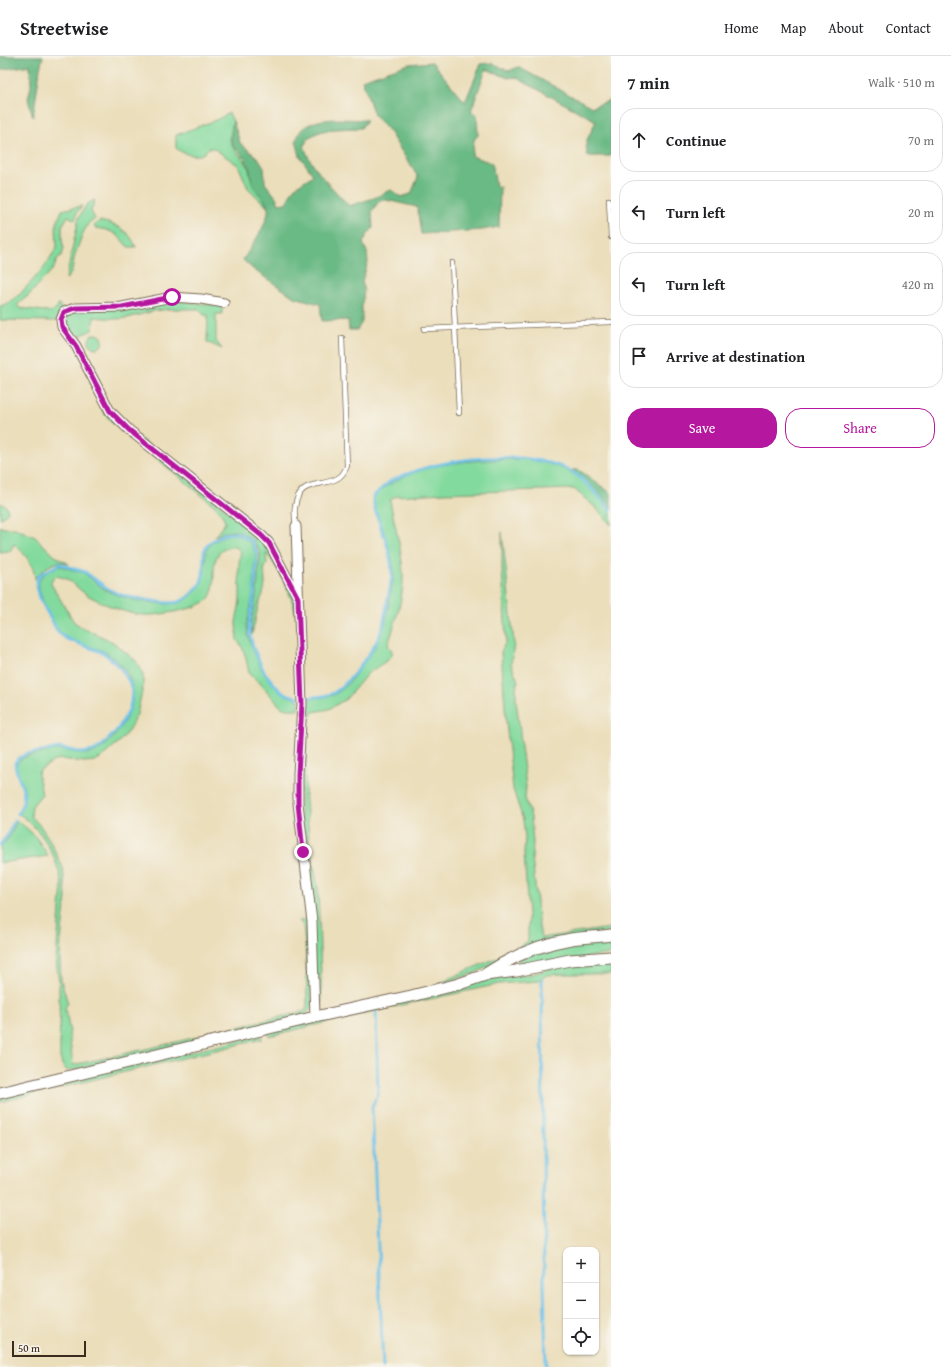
<!DOCTYPE html>
<html lang="en">
<head>
<meta charset="utf-8">
<style>
  :root { --surface:#fff; --page:#f6f6f6; --text:#202124; --muted:#757577; --line:#e0e0e0; --accent:#b5179e }
  body { margin:0; font-family:"Gentium Book Plus",serif; background:var(--page); color:var(--text) }
  .controls { position:absolute; right:12px; bottom:12px; display:grid; overflow:hidden; border-radius:8px; box-shadow:0 1px 3px #0004 }
  .controls button { width:36px; height:36px; display:grid; place-items:center; padding:0; border:0; border-bottom:1px solid var(--line); background:var(--surface); color:var(--text); font:20px sans-serif }
  .scale { position:absolute; left:12px; bottom:10px; width:74px; box-sizing:border-box; padding-left:4px; border:2px solid #3b2a1e; border-top:0; font-size:11px; line-height:14px; white-space:nowrap; color:#3b2a1e; -webkit-text-stroke:3px #f7f3e8; paint-order:stroke }
  .stop { position:absolute; width:12px; height:12px; margin:-9px; border:3px solid #b5179e; border-radius:50%; background:#fff }
  .stop.end { background:#b5179e; border-color:#fff; box-shadow:0 1px 4px #0008 }
  .list { margin:0; padding:0; list-style:none }
  h2 { display:flex; justify-content:space-between; align-items:center; height:52px; margin:0; padding:0 16px; font-size:17px }
  h2 small { font-size:13px; font-weight:400; color:var(--muted) }
  .list li { display:grid; grid-template-columns:26px 1fr auto; gap:12px; align-items:center; box-sizing:border-box; height:64px; margin:0 8px 8px; padding:0 8px; border:1px solid var(--line); border-radius:16px }
  .list b { display:block; font-size:15px; white-space:nowrap }
  .list em { font-size:13px; font-style:normal; color:var(--muted) }
  .actions { display:flex; gap:8px; padding:12px 16px }
  .actions a { flex:1; padding:9px 0; border:1px solid var(--accent); border-radius:16px; text-align:center; font-size:14px; color:var(--accent) }
  .actions .main { background:var(--accent); color:#fff }
  .icon { flex:none; width:22px; height:22px; fill:none; stroke:currentColor; stroke-width:2; stroke-linecap:round; stroke-linejoin:round }
  .map { position:relative; flex:none; width:611px; height:1311px; overflow:hidden }
  header { display:flex; align-items:center; gap:24px; box-sizing:border-box; height:56px; padding:0 20px; background:var(--surface); border-bottom:1px solid var(--line) }
  header strong { font-size:19px }
  nav { display:flex; gap:22px; margin-inline-start:auto; font-size:14px }
  main { display:flex }
  aside { flex:1; background:var(--surface) }
  .map>svg:first-child { display:block }
</style>
</head>
<body>
<header>
<strong>Streetwise</strong>
<nav><a>Home</a><a>Map</a><a>About</a><a>Contact</a></nav>
</header>
<main>
<div class="map">
<svg width="611" height="1311" viewBox="0 0 611 1311">
  <rect width="100%" height="100%" fill="#f7f3e8"/>
  <filter id="ink" filterUnits="userSpaceOnUse"><feTurbulence type="fractalNoise" baseFrequency=".025" numOctaves="2"/><feDisplacementMap in="SourceGraphic" scale="8" xChannelSelector="R" yChannelSelector="G"/><feConvolveMatrix kernelMatrix="1 2 1 2 8 2 1 2 1" color-interpolation-filters="sRGB"/></filter>
  <filter id="wash" filterUnits="userSpaceOnUse"><feTurbulence type="fractalNoise" baseFrequency=".012" numOctaves="4" result="noise"/><feDisplacementMap in="SourceGraphic" scale="16" xChannelSelector="R" yChannelSelector="G"/><feGaussianBlur stdDeviation="0.9" result="paint"/><feColorMatrix in="noise" values="0 0 0 0 0 0 0 0 0 0 0 0 0 0 0 0 0 1.4 0 .05"/><feComposite in="paint" operator="in"/></filter>
  <g filter="url(#wash)">
    <rect width="100%" height="100%" fill="#ebdebb"/>
    <g fill="#83da9e" stroke="#5f825e">
      <path d="M229 57 233 65 230 84 233 91 248 110 253 130 263 142 268 152 248 132 238 109 213 92H209C207 93 206 95 204 97 197 102 182 98 176 92V79L216 64Z"/>
      <path d="M95 144 91 155 95 163C93 164 90 165 89 167 85 170 75 197 74 203 72 211 74 217 66 223L79 161 87 148Z"/>
      <path d="M82 150 77 156 75 164 68 160 62 170V184L64 193 62 199 57 203 54 212 30 238 17 249 20 252 51 256 56 254 59 248 62 254 58 259 56 265 0 264V250L6 248 19 239 44 212 54 196 57 191 56 170 62 154Z"/>
      <path d="M100 165C116 168 130 175 136 191H128C117 178 113 174 95 172L94 169Z"/>
      <path d="M179 245 222 250V258H216V285L222 293 207 286 208 259H204L198 253H170L154 255 127 262 116 263 94 261 92 274 80 280 102 334 67 272 66 265 68 258 73 255Z"/>
      <circle cx="96" cy="285" r="7"/>
      <path d="M90 326 106 354 266 487 296 542V559C291 537 280 515 266 497L267 508 264 511 265 528 263 538 258 550 252 579 251 568 256 540 260 497 254 485 238 475 224 476 214 481 225 467C224 460 220 456 215 450L112 366 103 356Z"/>
      <path d="M525 403C540 406 556 408 570 416 586 425 599 442 611 456V469L596 452 574 433 443 437 397 440 390 444C394 468 402 493 403 517 404 540 395 568 388 589L392 595V599L388 604 368 617 346 643 329 653 313 656 309 664 306 686 305 733 309 783 318 833 322 950 319 947 317 941 300 750 306 643C315 641 325 642 333 639 344 634 353 622 359 613 366 603 374 595 378 585 388 565 389 541 394 519 393 502 387 485 381 469 378 460 374 451 374 441 410 404 475 404 525 403Z"/>
      <path d="M0 447 6 450 8 455 4 460 0 462Z"/>
      <path d="M0 470 3 472H15L35 481 55 500 69 508C67 508 63 506 60 506 50 507 40 516 35 523 34 508 25 498 14 488L10 495 0 496Z"/>
      <path d="M502 476 514 588 511 608 518 625 516 632V643L520 676 521 691 526 730 525 742 531 761 533 787 532 802 537 846 538 864 541 882 611 872V876L494 908 477 916 438 929C459 916 484 909 506 897 514 894 521 890 528 885V859L524 796 525 782 523 764 513 733 506 665 501 596 506 585 502 511Z"/>
      <path d="M237 478 251 487 256 497 253 540 247 568 248 580 252 591 263 616 281 637 299 644 298 653H286L281 651 259 626 249 618C247 607 245 592 237 584 237 578 236 572 236 566 237 558 240 550 240 542 241 531 238 519 239 508 239 503 243 496 237 492 233 490 228 491 225 493 206 502 220 527 209 542 206 547 198 549 194 551 182 555 156 560 143 559 126 558 104 548 89 540 76 533 72 522 56 520L52 523 51 528 74 566 83 572 113 586 136 605 143 618V631L137 658 128 675 122 683 101 702 94 705 84 706 61 703 54 705 40 714 38 718 42 738 32 750 31 760 41 771 49 783 63 812 66 841 61 885 60 904 61 924 68 948 65 951 70 976 69 977 73 1009 155 991 305 955 307 950 306 898 303 869 299 865 309 863 312 950 306 959 68 1015 63 1011 60 1002 59 927 56 904 62 829C57 801 43 774 19 758 32 732 19 731 16 708 23 700 28 700 37 698 45 697 53 693 61 694 68 694 75 697 82 698 101 700 117 678 125 664 137 642 135 623 118 606 113 602 108 597 103 595 89 589 69 587 59 575 52 567 36 535 39 525 41 517 53 512 60 510L84 517 104 533 117 539 134 544 154 547 168 548 179 547 189 542 201 529 204 519 206 495 210 488 225 479Z"/>
      <path d="M17 765C31 774 40 785 48 800L0 807V792L9 781Z"/>
      <path d="M611 882V898L519 910 517 907 518 904 548 891Z"/>
      <path d="M581 908H611V918H563L547 919 537 925 499 928 467 935 374 955 269 980V975L484 923 532 918 548 913Z"/>
      <path d="M258 980H261L262 983 0 1046V1041Z"/>
    </g>
    <g fill="#6aba85" stroke="#527252">
      <path d="M0 0H43L40 13 33 61 28 43 31 30 30 9 0 14Z"/>
      <path d="M432 6 465 46 481 8 492 7 509 15 518 11 592 51 611 44V100H587L586 86 596 65 515 21 508 22 486 13 471 55 477 59 478 79 474 84 472 100 492 107 496 130 500 131 499 171 482 174 421 178 417 151 386 144H380L372 155 373 172 367 179 363 187 367 196 368 206 362 225 364 234 362 249V266L357 274H349L348 264 322 265 320 248 294 241 254 214 243 204C250 192 270 165 268 152 266 142 256 137 253 129 250 122 251 115 248 108 235 86 227 96 233 65L240 87 259 103 264 111 265 127 276 141 279 148 286 147 294 132 313 119 300 100 296 84C298 81 299 76 302 73 319 59 346 64 367 64L361 72C345 73 323 71 310 81 308 83 306 87 304 89 309 111 334 133 349 150L374 142 391 134 401 141 411 138 418 121 388 74 374 59 362 24 409 8Z"/>
      <path d="M572 414H579L611 437V452L586 426Z"/>
    </g>
    <g fill="none" stroke-linecap="round" stroke-linejoin="round">
      <g stroke="#6dc3ea" stroke-width="3">
        <path d="M306 642 324 640 334 637 342 631 355 617 369 598 377 585 383 571 392 519C392 503 387 486 381 472 378 462 373 452 373 441 380 434 387 426 397 422 442 402 523 392 569 414 584 422 600 442 611 454"/>
        <path d="M18 758C31 733 18 731 15 707L18 703 26 698 60 692 83 697 93 695 102 690 118 673 129 654 131 646 132 636 130 627 120 611 104 597 67 583 58 576 46 554 40 542 37 531V523L41 518 60 508 85 516 105 531 118 538 134 542 154 545 168 547 179 546 188 541 200 529 203 519 204 495 209 487 224 478 238 477 252 486 257 497 254 540 249 568 250 579 253 591 264 616 281 636 298 642"/>
        <path d="M0 789 7 780 15 764"/>
        <path d="M542 924 544 1227 546 1311"/>
        <path d="M376 956 378 1039 372 1050 383 1311"/>
      </g>
    </g>
  </g>
  <g filter="url(#ink)">
    <g fill="none" stroke-linecap="round" stroke-linejoin="round">
      <g stroke="#796955" stroke-width="6">
        <g id="service">
          <path d="M609 144 611 181"/>
          <path d="M452 207 459 357"/>
          <path d="M424 273 611 266"/>
          <path d="M296 470C295 464 294 457 295 451 299 422 321 432 338 422 343 419 345 415 347 410L342 282"/>
        </g>
      </g>
      <g stroke="#796955" stroke-width="11">
        <g id="minor">
          <path d="M224 247 201 243 172 241 122 251 75 252 64 256 61 264 62 271 76 290 110 355 129 374 261 479 269 487 298 542"/>
          <path d="M296 470 302 648 298 718V747L312 866 315 961"/>
        </g>
      </g>
      <g stroke="#796955" stroke-width="13">
        <g id="tertiary">
          <path d="M487 917C513 900 540 888 571 883 584 881 598 881 611 879"/>
          <path d="M0 1037 315 961 411 940 459 928 485 919 516 915 570 904 611 901"/>
        </g>
      </g>
      <use href="#service" stroke="#fff" stroke-width="4.5"/>
      <use href="#minor" stroke="#fff" stroke-width="9"/>
      <use href="#tertiary" stroke="#fff" stroke-width="11"/>
    </g>
  </g>
  <g fill="none" stroke-linecap="round" stroke-linejoin="round" filter="url(#ink)">
    <path stroke="#b5179e" stroke-width="5" d="M172 241 122 251 75 252 64 256 61 264 62 271 76 290 110 355 129 374 261 479 269 487 298 542 302 648 298 718V747L303 796"/>
  </g>
</svg>
<div class="controls">
<button>+</button>
<button>−</button>
<button><svg class="icon" aria-label="locate" viewBox="0 0 24 24"><circle cx="12" cy="12" r="6"/><path d="M12 2v4M12 18v4M2 12h4M18 12h4"/></svg></button>
</div>
<div class="scale">50 m</div>
<div class="stop" style="left:172px;top:241px"></div>
<div class="stop end" style="left:303px;top:796px"></div>
</div>
<aside>
<h2>7 min<small>Walk · 510 m</small></h2>
<ul class="list">
<li><svg class="icon" aria-label="ahead" viewBox="0 0 24 24"><path d="M12 20V5M6 11l6-6 6 6"/></svg><div><b>Continue</b></div><em>70 m</em></li>
<li><svg class="icon" aria-label="left" viewBox="0 0 24 24"><path d="M17 20v-9H6M10 6l-5 5 5 5"/></svg><div><b>Turn left</b></div><em>20 m</em></li>
<li><svg class="icon" aria-label="left" viewBox="0 0 24 24"><path d="M17 20v-9H6M10 6l-5 5 5 5"/></svg><div><b>Turn left</b></div><em>420 m</em></li>
<li><svg class="icon" aria-label="arrive" viewBox="0 0 24 24"><path d="M6 21V4h12l-3 4 3 4H6"/></svg><div><b>Arrive at destination</b></div></li>
</ul>
<div class="actions"><a class="main">Save</a><a>Share</a></div>
</aside>
</main>
</body>
</html>
